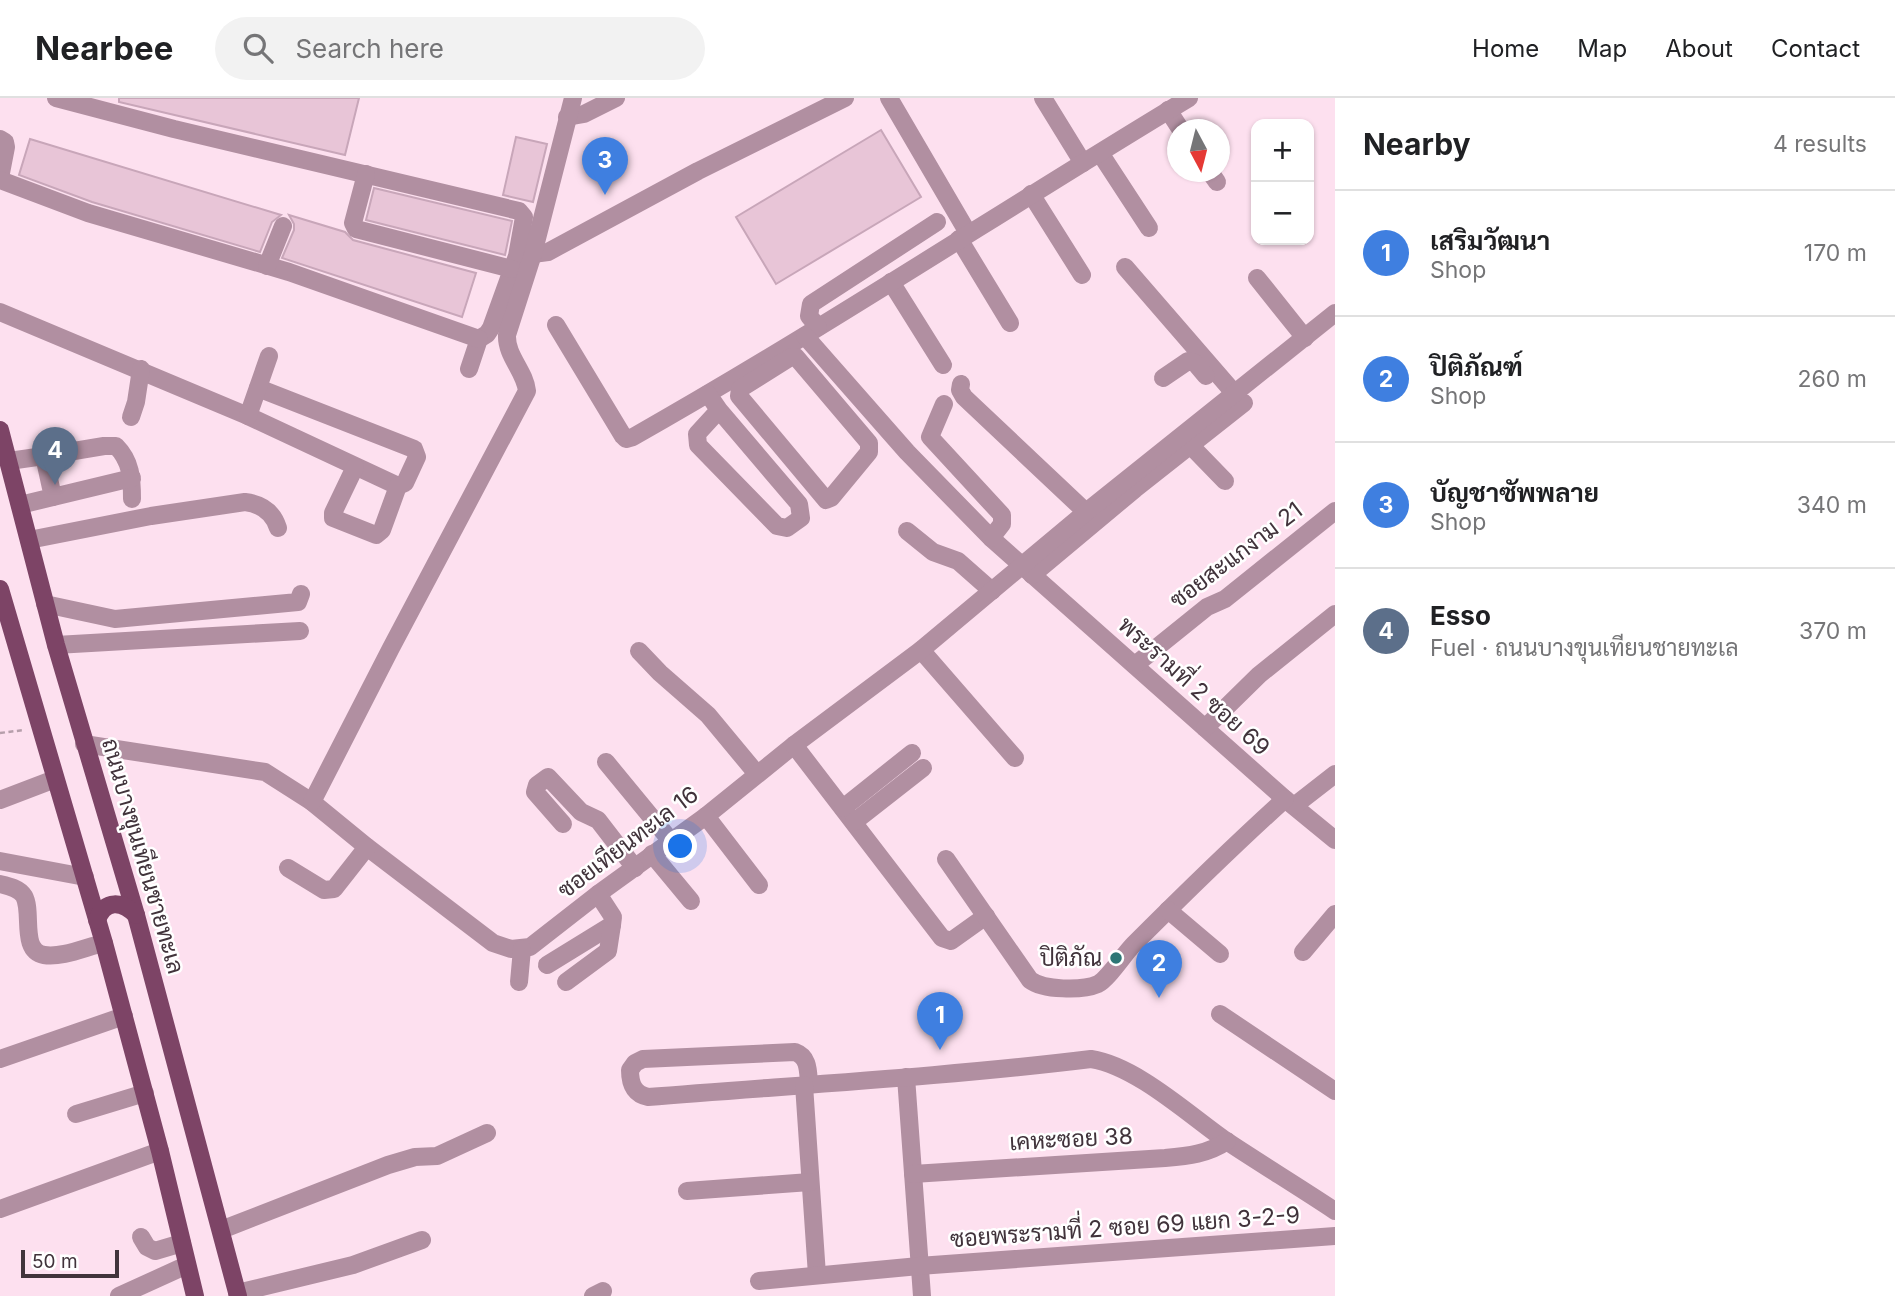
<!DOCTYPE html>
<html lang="en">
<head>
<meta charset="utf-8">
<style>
  :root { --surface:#fff; --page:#f2f2f2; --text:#202124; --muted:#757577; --line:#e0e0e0; --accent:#2c7675 }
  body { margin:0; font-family:Inter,Sarabun,sans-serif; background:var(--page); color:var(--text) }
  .controls { position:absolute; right:21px; top:21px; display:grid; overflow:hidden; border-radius:14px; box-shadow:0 2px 5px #0004 }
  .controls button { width:63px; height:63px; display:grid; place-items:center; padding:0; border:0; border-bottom:2px solid var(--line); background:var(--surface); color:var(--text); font:35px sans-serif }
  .compass { position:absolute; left:1167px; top:21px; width:63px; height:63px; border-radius:50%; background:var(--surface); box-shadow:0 2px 5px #0004; rotate:173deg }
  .scale { position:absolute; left:21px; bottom:18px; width:98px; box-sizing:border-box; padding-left:7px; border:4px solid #41333b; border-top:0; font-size:19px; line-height:24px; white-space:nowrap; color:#41333b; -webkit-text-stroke:5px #fff; paint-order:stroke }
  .you { position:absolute; left:681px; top:749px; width:24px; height:24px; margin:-18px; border:5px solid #fff; border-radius:50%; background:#1a73e8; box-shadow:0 0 0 10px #1a73e833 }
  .badge { display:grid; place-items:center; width:46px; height:46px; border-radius:50%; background:var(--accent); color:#fff; font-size:23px; font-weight:700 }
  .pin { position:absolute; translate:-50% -58px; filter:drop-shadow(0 2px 4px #0008) }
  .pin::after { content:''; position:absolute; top:37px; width:24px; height:21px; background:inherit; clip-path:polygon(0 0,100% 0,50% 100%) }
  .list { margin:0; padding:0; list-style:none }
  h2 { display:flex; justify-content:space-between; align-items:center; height:91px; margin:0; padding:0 28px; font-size:30px }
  h2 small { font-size:23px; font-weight:400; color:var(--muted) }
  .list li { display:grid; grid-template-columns:46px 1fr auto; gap:21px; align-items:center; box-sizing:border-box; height:126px; padding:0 28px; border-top:2px solid var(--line) }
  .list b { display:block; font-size:26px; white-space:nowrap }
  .list p { margin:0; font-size:23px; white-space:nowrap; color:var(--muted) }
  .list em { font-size:23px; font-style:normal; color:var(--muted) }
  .icon { flex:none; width:38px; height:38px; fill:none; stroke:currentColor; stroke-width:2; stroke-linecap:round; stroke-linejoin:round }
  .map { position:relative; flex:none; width:1335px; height:1198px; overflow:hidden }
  header { display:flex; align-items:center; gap:42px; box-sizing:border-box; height:98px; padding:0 35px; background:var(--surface); border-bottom:2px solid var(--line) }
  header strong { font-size:33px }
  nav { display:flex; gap:38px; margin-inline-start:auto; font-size:24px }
  .search { width:490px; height:63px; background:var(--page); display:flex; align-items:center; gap:18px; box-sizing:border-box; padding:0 24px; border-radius:38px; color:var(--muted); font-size:26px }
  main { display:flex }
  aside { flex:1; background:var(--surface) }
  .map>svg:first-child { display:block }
</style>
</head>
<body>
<header>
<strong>Nearbee</strong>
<div class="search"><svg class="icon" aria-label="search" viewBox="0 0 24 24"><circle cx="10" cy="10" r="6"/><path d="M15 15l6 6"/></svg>Search here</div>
<nav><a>Home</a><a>Map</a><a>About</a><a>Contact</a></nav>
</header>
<main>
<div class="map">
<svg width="1335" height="1198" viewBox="0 0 1335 1198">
  <rect width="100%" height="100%" fill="#fde0ef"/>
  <g fill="#e8c5d7" stroke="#c8a6b9" stroke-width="2">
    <path d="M119 0H359L345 57 119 4Z"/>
    <path d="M881 32 921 99 776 186 736 119Z"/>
    <path d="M516 39 547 46 533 104 503 97Z"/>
    <path d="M30 41 281 117 272 124 260 154 92 104 19 77Z"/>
    <path d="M374 90 512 123 505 157 366 122Z"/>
    <path d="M289 117 345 134 353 142 476 175 462 219 282 160 294 132V126Z"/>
  </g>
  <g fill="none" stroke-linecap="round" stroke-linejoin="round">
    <path stroke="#b69fab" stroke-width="2.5" stroke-dasharray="5 3.5" stroke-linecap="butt" d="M0 635 24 632"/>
    <g stroke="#b18fa1" stroke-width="18">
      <path d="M56 0 174 31 519 113 524 119 517 158 491 230 487 236 479 241 469 271"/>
      <path d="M889 0 968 135"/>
      <path d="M1043 0 1083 65"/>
      <path d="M1168 12 1181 32"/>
      <path d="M567 19 584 16 616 0"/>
      <path d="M0 41 5 44 6 49 0 80"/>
      <path d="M1100 55 1149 130"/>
      <path d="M1210 74 1217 84"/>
      <path d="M366 76 353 125 356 131 512 171"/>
      <path d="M0 82 88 115 289 174 479 241"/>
      <path d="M1031 96 1082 177"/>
      <path d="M959 141 1010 225"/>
      <path d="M533 156 548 154 698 73 845 0"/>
      <path d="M267 168 283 128"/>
      <path d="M1125 169 1235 296"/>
      <path d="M1257 180 1305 240"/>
      <path d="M891 184 943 267"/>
      <path d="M0 214 248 318 398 388"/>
      <path d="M556 227 623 338 626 341 633 339C822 232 1003 112 1189 0"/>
      <path d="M818 229 809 218 811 206 937 124"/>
      <path d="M805 238 907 354 991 440 1285 701 1335 742"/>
      <path d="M791 259H796L869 345V354L831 400 826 402 739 298 740 291Z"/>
      <path d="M1163 280 1188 263 1195 265 1206 278"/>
      <path d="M961 286 960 292 964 299 1086 414"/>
      <path d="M258 290 414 351 417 359 405 385 398 388 382 432 376 437 333 420V415L355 369"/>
      <path d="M708 296 719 312 799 406 801 420 787 430 777 428 698 347 697 336 719 312"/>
      <path d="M944 306 930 339 1002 417V426L991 440"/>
      <path d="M248 318 269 258"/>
      <path d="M131 319 136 304 141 271"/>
      <path d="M1191 348 1225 383"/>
      <path d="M44 358 104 348H116C131 363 132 380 132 401"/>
      <path d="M9 363 44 358 53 399 20 407"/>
      <path d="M53 399 132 380"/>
      <path d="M907 433 933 454 958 463 992 493"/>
      <path d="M29 442 151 418 245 404C261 406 273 414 278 430"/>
      <path d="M1032 477 1135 391 1244 305"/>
      <path d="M45 506 115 521 298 504 301 496"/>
      <path d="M56 547 300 533"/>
      <path d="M921 552 1015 660"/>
      <path d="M639 553 660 575 708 617 757 676"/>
      <path d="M1135 567 1207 509 1225 501 1335 413"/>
      <path d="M1205 630 1259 577 1335 516"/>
      <path d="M84 646 265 674 312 704 367 749 493 845 511 851 530 849 598 796 706 718 794 647 921 552 1086 414 1335 215"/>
      <path d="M794 647 942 840 951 843 986 818"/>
      <path d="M606 664 671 743"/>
      <path d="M0 702 55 681"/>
      <path d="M312 704 391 550 527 293C525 273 506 258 507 237L533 156 573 0"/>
      <path d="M1294 708 1335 676"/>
      <path d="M843 710 912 655"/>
      <path d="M706 718 759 787"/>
      <path d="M854 724 923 670"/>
      <path d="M563 726 535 694 537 687 548 679 581 714 598 722 635 770"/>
      <path d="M652 756 691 803"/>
      <path d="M946 761 1030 882C1043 892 1082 893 1098 886 1108 881 1124 856 1134 846 1183 797 1233 748 1285 701"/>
      <path d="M0 763 85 779"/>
      <path d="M288 770 324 792 334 791 367 749"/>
      <path d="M0 786C9 788 19 790 24 798 33 814 20 853 44 857 62 860 86 849 104 845"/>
      <path d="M1168 812 1220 856"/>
      <path d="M1303 854 1335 816"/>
      <path d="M547 867 612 827 613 819 598 796"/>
      <path d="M519 884 522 851"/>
      <path d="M566 884 608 853 612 827"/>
      <path d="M1220 916 1335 993"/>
      <path d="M0 961 124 918"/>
      <path d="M906 979 922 1198"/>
      <path d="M809 986C808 973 809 959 795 954L643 961 635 965 630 972C630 986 634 996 648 999 796 987 944 979 1091 961 1136 968 1188 1016 1225 1042 1261 1066 1299 1089 1335 1113"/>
      <path d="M804 987 817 1177"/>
      <path d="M76 1016 145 995"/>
      <path d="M913 1076 1165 1060C1188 1058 1208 1056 1227 1043"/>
      <path d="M687 1093 810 1084"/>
      <path d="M0 1111 160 1053"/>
      <path d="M221 1132 388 1067 415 1059 437 1058 487 1035"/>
      <path d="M141 1139 147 1149 155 1153 182 1145"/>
      <path d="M759 1183 919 1168 1335 1138"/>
      <path d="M237 1195 353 1167 422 1142"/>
      <path d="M119 1198 187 1167"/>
      <path d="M593 1198 603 1193"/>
    </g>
    <g stroke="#7d4466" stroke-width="18">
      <path d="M0 332 56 547 136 817 238 1198"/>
      <path d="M0 491 104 845 160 1053 195 1198"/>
      <path d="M97 822C105 801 122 803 136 817"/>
    </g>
  </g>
  <circle fill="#2c7675" stroke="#fff" stroke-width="2.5" cx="1116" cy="860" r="7"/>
  <g text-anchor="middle" stroke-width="5" stroke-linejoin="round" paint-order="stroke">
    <g font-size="23" fill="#41333b" stroke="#fff">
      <text transform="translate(1236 457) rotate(-37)" y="8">ซอยสะแกงาม 21</text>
      <text transform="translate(1194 588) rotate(42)" y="8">พระรามที่ 2 ซอย 69</text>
      <text transform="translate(628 744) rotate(-37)" y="8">ซอยเทียนทะเล 16</text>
      <text transform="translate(143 758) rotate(74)" y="8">ถนนบางขุนเทียนชายทะเล</text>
      <text transform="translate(1071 1041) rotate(-3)" y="8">เคหะซอย 38</text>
      <text transform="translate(1125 1129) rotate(-4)" y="8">ซอยพระรามที่ 2 ซอย 69 แยก 3-2-9</text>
    </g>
    <g font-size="23" fill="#41333b" stroke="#fff" text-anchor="end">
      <text x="1102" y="868">ปิติภัณ</text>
    </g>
  </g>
</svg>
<div class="controls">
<button>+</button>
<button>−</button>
</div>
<svg class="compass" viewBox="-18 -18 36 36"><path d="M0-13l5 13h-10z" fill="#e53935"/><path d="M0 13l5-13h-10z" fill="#757577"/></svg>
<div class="scale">50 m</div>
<div class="you"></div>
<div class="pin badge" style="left:940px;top:952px;background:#3f7fe0">1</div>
<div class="pin badge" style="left:1159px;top:900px;background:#3f7fe0">2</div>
<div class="pin badge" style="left:605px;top:97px;background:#3f7fe0">3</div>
<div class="pin badge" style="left:55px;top:387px;background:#5c6f8a">4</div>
</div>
<aside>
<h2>Nearby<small>4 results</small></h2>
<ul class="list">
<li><span class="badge" style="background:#3f7fe0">1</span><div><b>เสริมวัฒนา</b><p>Shop</p></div><em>170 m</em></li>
<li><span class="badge" style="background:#3f7fe0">2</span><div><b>ปิติภัณฑ์</b><p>Shop</p></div><em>260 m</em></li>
<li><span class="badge" style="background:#3f7fe0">3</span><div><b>บัญชาซัพพลาย</b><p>Shop</p></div><em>340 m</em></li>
<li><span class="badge" style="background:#5c6f8a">4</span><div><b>Esso</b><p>Fuel · ถนนบางขุนเทียนชายทะเล</p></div><em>370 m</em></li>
</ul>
</aside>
</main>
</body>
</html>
